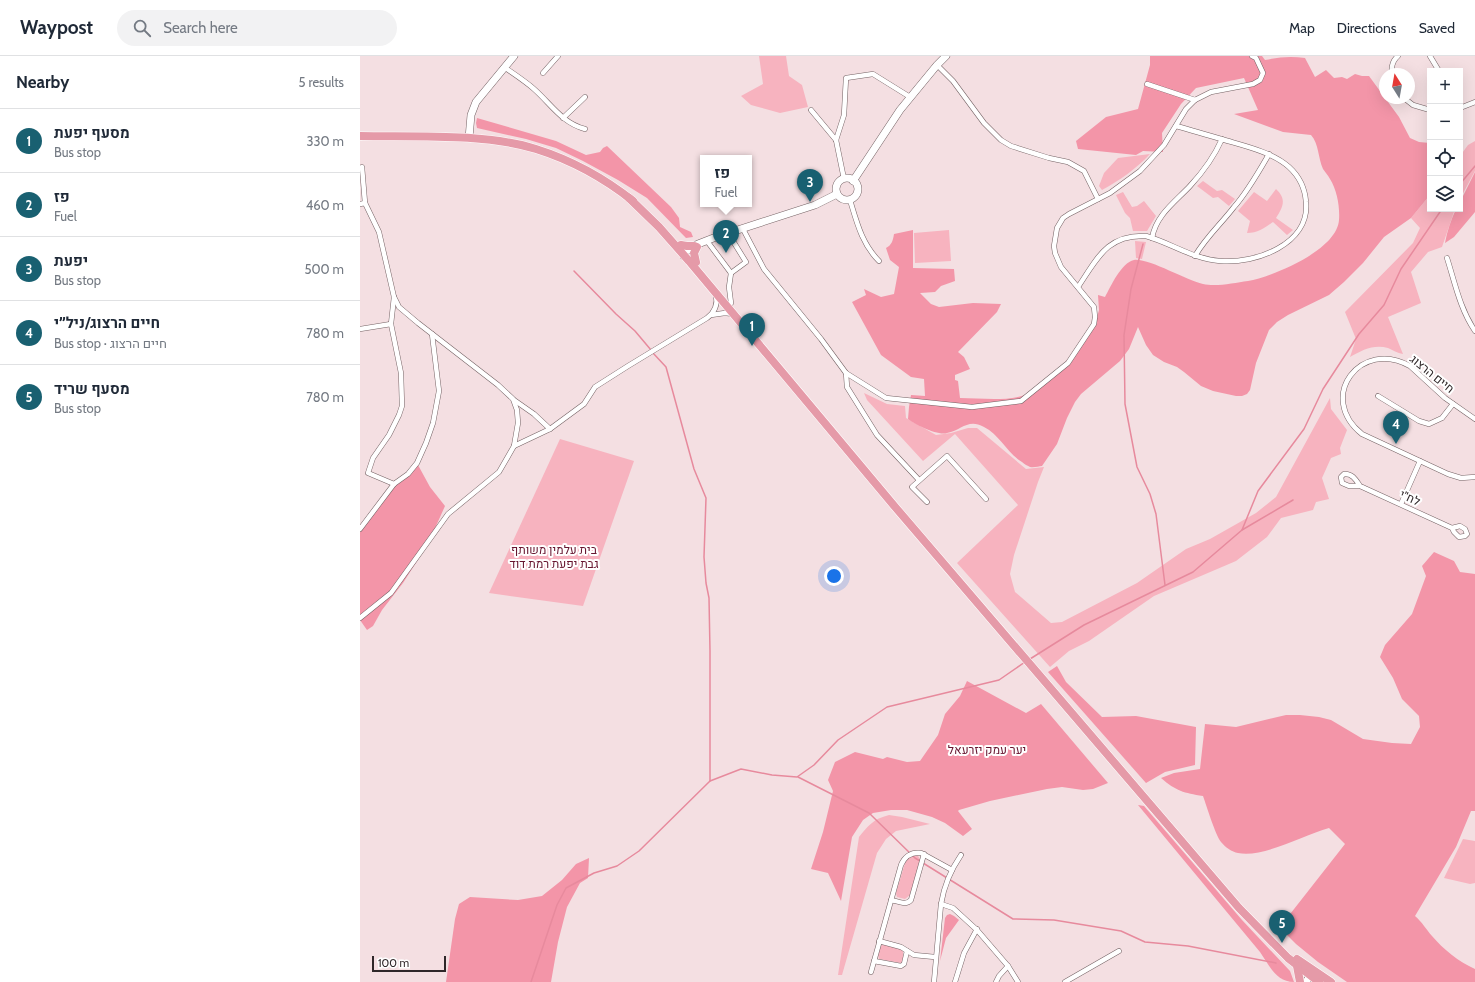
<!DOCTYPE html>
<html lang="en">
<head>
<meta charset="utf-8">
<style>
  :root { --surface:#fff; --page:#f2f2f3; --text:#1f2937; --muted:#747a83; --line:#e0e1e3; --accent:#196071 }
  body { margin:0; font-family:Cabin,Heebo,sans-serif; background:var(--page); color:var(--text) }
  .controls { position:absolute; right:12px; top:12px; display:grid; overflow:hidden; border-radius:0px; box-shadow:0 4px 16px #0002 }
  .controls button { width:36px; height:36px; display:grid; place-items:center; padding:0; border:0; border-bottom:1px solid var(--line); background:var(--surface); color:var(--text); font:20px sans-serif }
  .compass { position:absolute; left:1019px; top:12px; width:36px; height:36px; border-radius:50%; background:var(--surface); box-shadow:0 4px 16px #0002; rotate:349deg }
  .scale { position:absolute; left:12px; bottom:10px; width:74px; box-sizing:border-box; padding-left:4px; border:2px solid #2f2729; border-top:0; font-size:11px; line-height:14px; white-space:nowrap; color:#2f2729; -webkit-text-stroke:3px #fff; paint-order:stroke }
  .you { position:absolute; left:474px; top:520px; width:14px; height:14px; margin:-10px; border:3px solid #fff; border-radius:50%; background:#1a73e8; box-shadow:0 0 0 6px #1a73e833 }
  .badge { display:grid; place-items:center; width:26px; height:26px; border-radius:50%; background:var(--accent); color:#fff; font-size:13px; font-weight:700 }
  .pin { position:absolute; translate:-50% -33px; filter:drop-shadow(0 1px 2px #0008) }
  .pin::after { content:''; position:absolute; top:21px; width:14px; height:12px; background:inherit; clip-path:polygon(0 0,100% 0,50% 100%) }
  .popup { position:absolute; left:340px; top:99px; width:52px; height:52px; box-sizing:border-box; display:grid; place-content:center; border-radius:0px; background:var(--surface); filter:drop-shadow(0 1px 3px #0005); font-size:13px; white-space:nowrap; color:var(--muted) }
  .popup b { font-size:15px; color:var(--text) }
  .popup::after { content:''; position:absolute; left:50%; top:100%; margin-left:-8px; border:8px solid transparent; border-top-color:var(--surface) }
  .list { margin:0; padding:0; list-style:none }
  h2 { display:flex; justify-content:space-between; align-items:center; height:52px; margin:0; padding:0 16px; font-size:17px }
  h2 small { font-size:13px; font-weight:400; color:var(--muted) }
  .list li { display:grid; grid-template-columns:26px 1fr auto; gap:12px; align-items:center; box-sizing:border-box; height:64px; padding:0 16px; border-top:1px solid var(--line) }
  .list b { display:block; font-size:15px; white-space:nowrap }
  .list p { margin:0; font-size:13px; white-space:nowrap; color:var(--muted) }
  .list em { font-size:13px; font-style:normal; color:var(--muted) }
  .icon { flex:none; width:22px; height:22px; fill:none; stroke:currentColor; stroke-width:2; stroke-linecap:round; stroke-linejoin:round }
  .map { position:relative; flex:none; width:1115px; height:926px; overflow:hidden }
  header { display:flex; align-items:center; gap:24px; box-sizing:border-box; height:56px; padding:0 20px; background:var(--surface); border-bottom:1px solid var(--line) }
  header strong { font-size:19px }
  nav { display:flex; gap:22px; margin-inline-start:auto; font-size:14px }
  .search { width:280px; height:36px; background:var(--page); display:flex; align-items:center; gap:10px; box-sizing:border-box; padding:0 14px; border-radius:22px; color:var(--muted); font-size:15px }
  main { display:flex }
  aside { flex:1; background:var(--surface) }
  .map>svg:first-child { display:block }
</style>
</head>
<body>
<header>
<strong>Waypost</strong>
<div class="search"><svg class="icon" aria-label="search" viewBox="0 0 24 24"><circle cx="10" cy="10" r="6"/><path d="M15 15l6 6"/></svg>Search here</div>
<nav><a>Map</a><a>Directions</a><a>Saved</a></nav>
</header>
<main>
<aside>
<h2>Nearby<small>5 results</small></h2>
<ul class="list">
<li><span class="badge">1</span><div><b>מסעף יפעת</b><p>Bus stop</p></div><em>330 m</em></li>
<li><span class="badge">2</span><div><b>פז</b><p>Fuel</p></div><em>460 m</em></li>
<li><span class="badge">3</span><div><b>יפעת</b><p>Bus stop</p></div><em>500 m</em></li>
<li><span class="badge">4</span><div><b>חיים הרצוג/ניל״י</b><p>Bus stop · חיים הרצוג</p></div><em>780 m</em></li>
<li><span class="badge">5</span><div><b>מסעף שריד</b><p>Bus stop</p></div><em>780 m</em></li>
</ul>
</aside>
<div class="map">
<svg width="1115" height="926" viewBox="0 0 1115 926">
  <rect width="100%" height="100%" fill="#f4dfe2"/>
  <g fill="#f7b3bf">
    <path d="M399 0H426L429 20 442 29 448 51 420 57 391 49 381 40 403 28Z"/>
    <path d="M1115 85V115L1100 143V100L1108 89Z"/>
    <path d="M790 98C776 113 760 124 742 134L739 130 744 117 758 102Z"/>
    <path d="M843 125 857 135 862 134 875 143 869 150 858 141 853 142 837 130Z"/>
    <path d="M916 133C927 143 923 151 916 162L933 174 927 179 913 166C904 172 898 177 887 177L890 165 878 155 894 136 907 145Z"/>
    <path d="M763 136 772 151 777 150 784 145 796 160 787 175H773L770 162 765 157 756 139Z"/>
    <path d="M1070 139V153H1095L1082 191 1068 196 1051 216 1061 247 1028 261 1043 298C1037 297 1033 294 1028 292 1014 288 1002 294 990 301L996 283 985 256 1053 187 1060 172 1051 162Z"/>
    <path d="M589 174 591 205 555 207 554 177Z"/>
    <path d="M775 185 786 186 782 203 776 202Z"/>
    <path d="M504 337 527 348 545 350 546 362 576 379 591 377 608 372H617L666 413 684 411 678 426 654 499 650 518 655 536 691 567 702 566 777 527 826 493 850 483 896 457 916 441 970 342 971 353 987 374 980 392 981 398 971 402 962 422 969 443 956 446 953 454 921 462 907 481 876 505 794 540 729 585 709 595 690 611 597 507 658 449 595 378 563 405 507 344Z"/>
    <path d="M200 383 274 405 223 550 129 537Z"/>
    <path d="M529 759 542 761 570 768 536 775 526 783 517 797 482 919H478L499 781C508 770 513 763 529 759Z"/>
    <path d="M1103 783 1115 785V827L1110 828 1084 822Z"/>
    <path d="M555 799 558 800 560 803 559 807 550 839 545 843 537 841 536 837 545 807 547 803Z"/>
    <path d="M524 888 540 892 543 895V904L541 907 519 903 518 899 519 891Z"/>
  </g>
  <g fill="#f395a8">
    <path d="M790 0H902L905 4C919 1 931 0 945 2L955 21 966 14 974 22 982 21 987 23 995 18 1002 20H1009L1039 61 1050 82 1059 86 1070 87V139L1051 162 1024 181 1003 207 984 226 969 239 928 259 917 266 909 274 896 307 890 334 887 338 882 340H876L853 335 841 330 824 316 817 311 804 306 793 299 786 289 778 271 769 293 760 305 721 338 715 346 707 362 697 388 682 410C679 410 674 412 670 411 668 410 664 408 662 406 647 397 640 379 624 371 608 362 602 374 587 377 578 380 556 369 548 363L549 351 551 339 565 340 564 323 551 321 521 299 492 246 506 239 504 233 521 241 534 238 539 211 530 204 526 192C532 189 533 184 534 178L553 174V212L594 213 595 225 581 230 575 236 560 237 571 248 579 251 613 247 641 248 637 256 598 296 604 301 610 313 595 319V324L598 325 600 342C620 342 649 346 667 338 699 323 718 289 737 261L739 254 738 239 745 241C751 230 761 207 774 204 789 202 825 224 843 228 856 231 874 227 888 225 914 220 977 194 979 164 980 151 977 134 970 123 968 119 965 116 963 113 958 102 959 88 951 79L923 76 874 58 898 54 884 22 836 32 821 48 802 77 803 96 783 95 776 99 718 93 716 85 746 61 778 53 790 9Z"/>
    <path d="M117 62 196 85 226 99 240 96 243 92 247 90 311 151 319 162 320 171 331 176 333 181 326 182 287 142 258 124 223 105 196 92 166 83 117 72 116 67Z"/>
    <path d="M1115 116V156L1094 181 1085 187C1087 175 1091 164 1096 153H1100V146Z"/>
    <path d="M58 409 70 431 85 450 68 488 43 527 22 554 13 570 7 574 0 564V469L12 458 42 421Z"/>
    <path d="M1074 496 1094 505 1100 516 1115 518V755H1111L1096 791 1055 860C1062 866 1066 873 1072 880 1083 893 1099 906 1115 913V926H987L958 906 936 888 918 870 927 862 985 788 969 772C943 779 904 802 878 797 872 796 865 791 861 786 855 778 847 751 843 740 824 737 816 735 801 722L814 717 840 713 845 668 876 671 926 659H940L959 661 971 664 1003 683 1032 687 1051 688 1060 671 1059 660 1042 643 1033 622 1020 601 1025 589 1052 558 1066 520 1062 510Z"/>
    <path d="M697 610 706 626 742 661 776 660 836 671 835 709 805 716 786 727 688 616Z"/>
    <path d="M607 625 666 657 681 648 748 727 733 733 723 734 702 731 687 733 630 745 599 754 598 755 612 773 603 780 585 767 572 761 547 754H531L513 757 503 764 492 781 481 845 468 817 451 813 463 776 473 735 468 724 475 706 495 696 523 703 527 701 547 706 560 705 578 679 585 658 600 640Z"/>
    <path d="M778 749 784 750 882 864 930 915 934 926C916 926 909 909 900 896Z"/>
    <path d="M229 802 228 822 220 827 207 851 198 886 191 926H86L95 863 99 848 110 841 158 844 182 840 202 824 216 808Z"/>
    <path d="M590 858 594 860 599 864 586 882 580 905 585 862 587 859Z"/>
  </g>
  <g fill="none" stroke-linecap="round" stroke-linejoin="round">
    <g stroke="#e78a9d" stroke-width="1.5">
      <path d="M1100 128 1115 110"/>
      <path d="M783 188 771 233 764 279 765 348 777 411 790 438 796 458 805 529"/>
      <path d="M214 215 256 258 275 275 291 294"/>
      <path d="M293 297 306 311 334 413 346 442 344 501 346 527 349 542 350 595V725"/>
      <path d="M882 474 898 435 944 373 963 333 999 278 1024 249 1041 213 1082 153"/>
      <path d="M670 603 724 569 833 516 882 474 933 444"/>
      <path d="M438 721 509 757 555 802 560 805"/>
      <path d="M563 807 653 863 694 864 761 875 785 886 828 890 916 907"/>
      <path d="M171 926 197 849 206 832 234 817 257 810 279 795 350 725 381 713 412 719 437 721 454 709 478 684 527 651 639 624 665 606"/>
    </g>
    <g stroke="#746264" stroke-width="5.5">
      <g id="street">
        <path d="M1070 0 1079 15"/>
        <path d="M577 9 593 25 624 67 641 84 651 90 689 102 708 106 724 115 738 143"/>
        <path d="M144 11C154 18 165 25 174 33 191 48 202 67 225 73"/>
        <path d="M183 17 198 0"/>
        <path d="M1032 18C1031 11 1032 5 1038 0"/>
        <path d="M787 28 835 44 851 36 893 28 900 24 903 17 896 2 892 0"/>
        <path d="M1044 42 1053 49 1070 54"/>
        <path d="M1100 52 1115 46"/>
        <path d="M451 54 476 84 484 123"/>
        <path d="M203 62 225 41"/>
        <path d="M476 84 484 59 486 22 513 18 550 41"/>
        <path d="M2 111 5 147"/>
        <path d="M490 144C497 167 502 188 519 205"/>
        <path d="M0 148 5 147 19 176 34 241 39 251 58 267 138 329 153 343 157 354 158 367 154 390 139 416 88 458 31 537 0 562"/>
        <path d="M383 173 404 213 461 283 486 317 526 342 612 351 661 345 708 307 734 268 735 261 734 251 701 211 695 197 694 190 697 172 703 162 709 158 750 137 780 115 804 89 826 53 835 44"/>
        <path d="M368 177 386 206 371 217"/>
        <path d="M792 182C796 159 815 146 830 130 843 116 854 101 862 83"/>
        <path d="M347 185 371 217 369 231 371 247"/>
        <path d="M835 200C846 181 861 168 874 151 888 135 898 117 909 98"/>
        <path d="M1087 202C1095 227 1100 253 1115 275"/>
        <path d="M718 231C737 203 747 178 786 180 811 187 833 203 860 205 896 208 950 188 946 146 945 132 940 121 929 111 913 97 889 91 868 85 851 80 834 75 816 70"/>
        <path d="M34 241 31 268 41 317 42 350 39 359 29 379 13 402 8 417 34 428"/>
        <path d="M351 259 365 257 373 258"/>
        <path d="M0 273 31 268"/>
        <path d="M486 317 487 331 517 379 559 424"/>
        <path d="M1018 340 1059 365 1069 368 1082 362 1093 348"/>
        <path d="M154 344 174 358 190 373 154 390"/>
        <path d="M1115 363 1085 342 1050 310C1001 282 956 341 1002 378L1088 418 1101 422 1115 421"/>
        <path d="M190 373 224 348 235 331 268 310 347 262C355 256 358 249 356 239"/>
        <path d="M1000 430C996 424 992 417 984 418L981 421 982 427 989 430H1000L1092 472 1100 470 1105 473 1107 478 1105 480 1099 481 1094 476 1092 472"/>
        <path d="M567 446 552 431 587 400 626 443"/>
        <path d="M1041 448 1060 405"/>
        <path d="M0 473 34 428 48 418 57 407 66 387 73 367 79 335 72 278"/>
        <path d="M531 844C537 845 546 850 551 844L564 798"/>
        <path d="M581 848C584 830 590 815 601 799"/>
        <path d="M519 885 541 891 554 899 575 901"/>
        <path d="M514 905 541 910 544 908 547 895"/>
        <path d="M511 916 541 809C545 800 551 796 561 797L592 814"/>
        <path d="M574 926 581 848 593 852 617 874 648 910 658 926"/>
        <path d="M595 926 604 897 617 873"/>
        <path d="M636 926 639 920 648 910"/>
        <path d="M705 926 759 895"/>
      </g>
    </g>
    <g stroke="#746264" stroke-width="8">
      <g id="secondary">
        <path d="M109 82 111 59 116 46 154 0"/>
        <circle cx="487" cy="133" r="11"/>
        <path d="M493 125 540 54 577 9 586 0"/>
        <path d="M324 200 326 195 338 188 356 181 455 149 477 138"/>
        <path d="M946 926 950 920V915"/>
      </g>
    </g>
    <g stroke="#fff" stroke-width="9">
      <g id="highway">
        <path d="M0 80C54 81 125 77 176 93 211 104 244 122 273 145"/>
        <path d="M269 142 299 171 329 205 536 452 879 852 928 902 959 926"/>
        <path d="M321 189 327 190H334"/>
        <path d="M336 206 334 197 337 191"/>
        <path d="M937 903 971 926"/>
        <path d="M937 910 940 926"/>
      </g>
    </g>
    <use href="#street" stroke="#fff" stroke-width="4.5"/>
    <use href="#secondary" stroke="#fff" stroke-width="7"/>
    <use href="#highway" stroke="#e59aa8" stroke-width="8"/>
  </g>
  <g text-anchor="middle" stroke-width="4" stroke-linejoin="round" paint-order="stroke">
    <g font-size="12" fill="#2f2729" stroke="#fff">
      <text transform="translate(1072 318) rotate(39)" y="4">חיים הרצוג</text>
      <text transform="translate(1050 442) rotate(25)" y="4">לח"י</text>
    </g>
    <g font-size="12" fill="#67152f" stroke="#fff">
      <text x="194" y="498">בית עלמין משותף<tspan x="194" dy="14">גבת יפעת רמת דוד</tspan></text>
      <text x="627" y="698">יער עמק יזרעאל</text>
    </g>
  </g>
</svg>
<div class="controls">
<button>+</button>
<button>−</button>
<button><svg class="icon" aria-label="locate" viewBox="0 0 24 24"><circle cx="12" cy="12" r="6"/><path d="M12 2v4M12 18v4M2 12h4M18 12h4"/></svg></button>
<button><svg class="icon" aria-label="layers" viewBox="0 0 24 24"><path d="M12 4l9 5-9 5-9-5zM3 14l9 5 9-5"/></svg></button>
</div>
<svg class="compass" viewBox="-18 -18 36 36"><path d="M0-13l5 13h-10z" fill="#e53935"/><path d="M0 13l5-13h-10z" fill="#747a83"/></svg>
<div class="scale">100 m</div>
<div class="you"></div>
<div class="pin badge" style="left:392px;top:290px">1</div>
<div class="pin badge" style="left:366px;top:197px">2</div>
<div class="popup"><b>פז</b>Fuel</div>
<div class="pin badge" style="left:450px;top:146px">3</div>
<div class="pin badge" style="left:1036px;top:388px">4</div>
<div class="pin badge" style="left:922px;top:887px">5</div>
</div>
</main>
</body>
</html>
